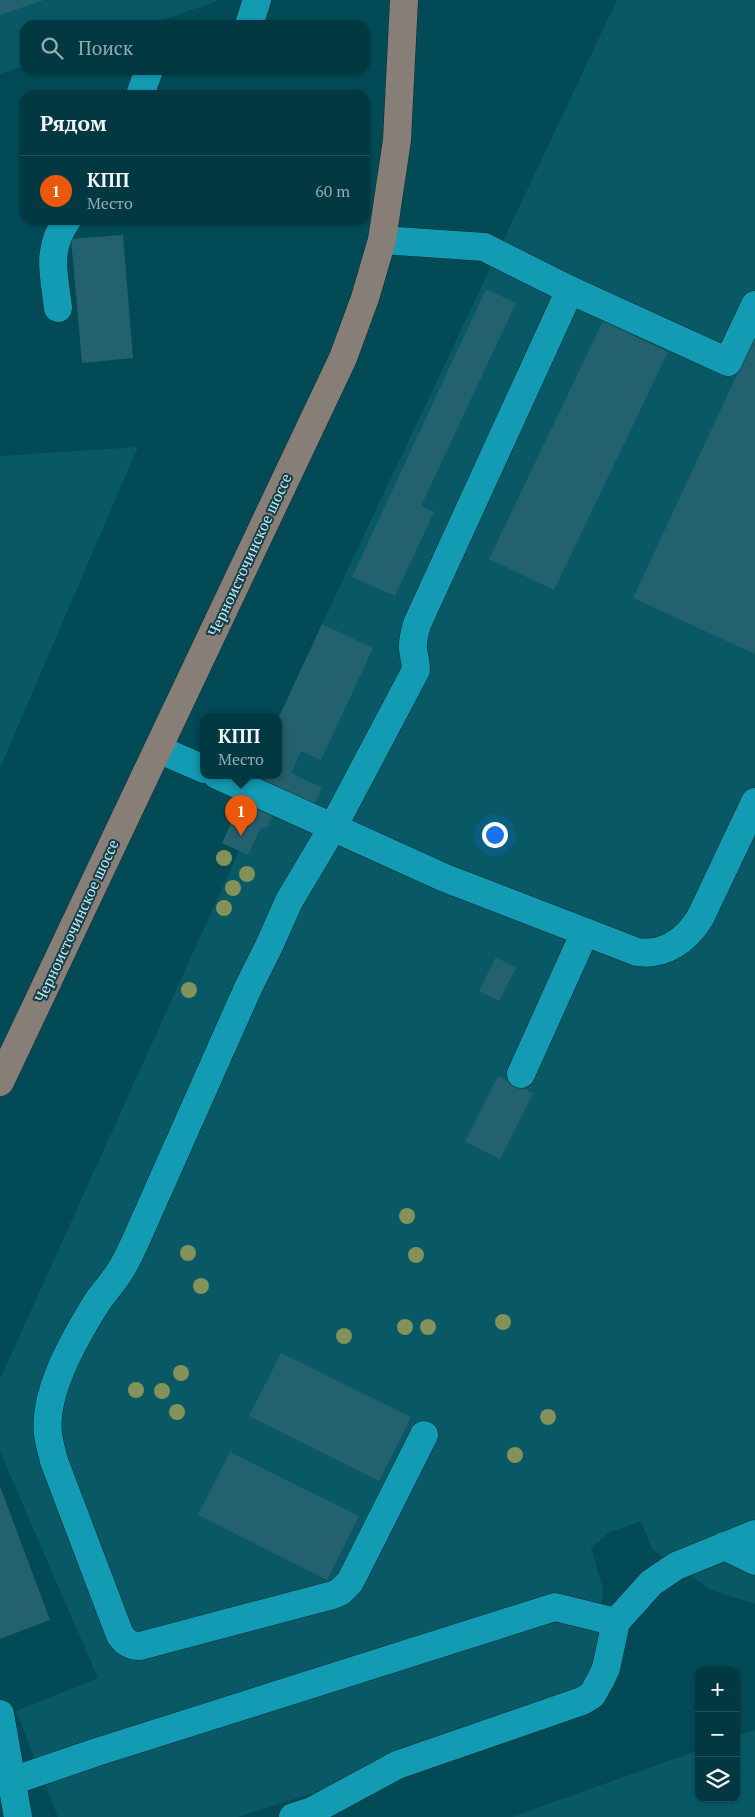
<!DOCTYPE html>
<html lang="ru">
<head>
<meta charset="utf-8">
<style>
  :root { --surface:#023841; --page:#10434c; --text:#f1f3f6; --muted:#96acb1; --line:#23525a; --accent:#ea580c }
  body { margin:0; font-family:"PT Serif",serif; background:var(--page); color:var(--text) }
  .controls { position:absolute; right:15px; bottom:15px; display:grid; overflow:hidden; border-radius:10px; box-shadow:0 1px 4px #0004 }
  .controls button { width:45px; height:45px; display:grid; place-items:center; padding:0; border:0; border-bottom:1px solid var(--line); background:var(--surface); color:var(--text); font:25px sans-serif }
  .you { position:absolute; left:494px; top:834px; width:18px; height:18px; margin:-12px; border:4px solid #fff; border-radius:50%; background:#1a73e8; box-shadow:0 0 0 8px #1a73e833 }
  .badge { display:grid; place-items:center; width:32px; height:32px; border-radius:50%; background:var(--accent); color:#fff; font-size:16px; font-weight:700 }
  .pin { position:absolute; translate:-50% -41px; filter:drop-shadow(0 1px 2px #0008) }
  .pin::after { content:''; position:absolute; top:26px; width:18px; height:15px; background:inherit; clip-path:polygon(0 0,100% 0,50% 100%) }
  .popup { position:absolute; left:200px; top:714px; width:82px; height:65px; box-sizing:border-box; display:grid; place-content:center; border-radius:10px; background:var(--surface); filter:drop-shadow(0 1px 4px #0005); font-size:16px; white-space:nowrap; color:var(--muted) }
  .popup b { font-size:19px; color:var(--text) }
  .popup::after { content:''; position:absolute; left:50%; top:100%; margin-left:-10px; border:10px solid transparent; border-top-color:var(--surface) }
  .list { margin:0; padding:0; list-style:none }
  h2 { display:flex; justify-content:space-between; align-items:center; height:65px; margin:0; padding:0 20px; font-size:21px }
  h2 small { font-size:16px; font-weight:400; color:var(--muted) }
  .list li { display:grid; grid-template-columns:32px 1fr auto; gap:15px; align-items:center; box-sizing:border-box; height:70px; padding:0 20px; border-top:1px solid var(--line) }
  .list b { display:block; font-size:19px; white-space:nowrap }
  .list p { margin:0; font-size:16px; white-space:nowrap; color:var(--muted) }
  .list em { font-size:16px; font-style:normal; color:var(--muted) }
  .icon { flex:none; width:28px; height:28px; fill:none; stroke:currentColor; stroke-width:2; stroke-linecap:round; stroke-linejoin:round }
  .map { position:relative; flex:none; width:755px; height:1817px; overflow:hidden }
  .search { position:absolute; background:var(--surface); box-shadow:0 1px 4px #0004; left:20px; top:20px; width:350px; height:55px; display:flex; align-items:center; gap:12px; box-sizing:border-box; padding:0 18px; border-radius:15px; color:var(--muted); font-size:19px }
  .panel { position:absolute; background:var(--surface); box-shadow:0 1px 4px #0004; left:20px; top:90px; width:350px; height:135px; border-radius:15px }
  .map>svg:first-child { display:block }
</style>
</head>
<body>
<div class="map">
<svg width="755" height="1817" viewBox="0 0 755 1817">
  <rect width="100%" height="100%" fill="#034a57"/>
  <g fill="#085866">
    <path d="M0 0H217L218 1 146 25H25V66L0 74Z"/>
    <path d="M617 0H755V1604L711 1590 652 1549 641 1521 610 1532 591 1548 603 1589 592 1704 238 1817H58L16 1711 98 1678 0 1452V1379L239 851 222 843 235 815 247 821 260 805 264 782 267 775H278L281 743 322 624Z"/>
    <path d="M138 447 0 768V456Z"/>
    <path d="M755 1730V1817H512L699 1750V1798H736V1736Z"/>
  </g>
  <g fill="#24616e">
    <path d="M0 0H44L0 15Z"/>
    <path d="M123 235 133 358 82 363 71 239Z"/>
    <path d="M486 289 516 303 421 506 434 512 395 596 352 577Z"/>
    <path d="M603 321 668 352 554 590 489 559Z"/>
    <path d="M755 336V654L633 598Z"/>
    <path d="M322 624 373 648 321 760 301 751 291 773 322 788 314 805 264 782 267 775H278V749L281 743 278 742V719Z"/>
    <path d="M260 805 273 815 267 827 260 829 248 855 222 843 235 815 247 821 253 808Z"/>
    <path d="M496 957 516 968 499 1001 479 991Z"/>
    <path d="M498 1076 533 1093 500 1159 465 1142Z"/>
    <path d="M281 1353 411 1417 379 1481 249 1416Z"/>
    <path d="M230 1452 359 1516 327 1580 198 1515Z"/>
    <path d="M0 1486 50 1620 0 1639Z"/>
  </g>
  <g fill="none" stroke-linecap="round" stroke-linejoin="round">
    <g stroke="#072e35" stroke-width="29">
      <g id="minor">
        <path d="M249 25 257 0"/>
        <path d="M140 95 149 70"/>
        <path d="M382 240 484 247 570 290"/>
        <path d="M58 308C54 274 46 250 67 220"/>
        <path d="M158 749 204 769"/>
        <path d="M217 775 445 878 637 952C665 956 686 940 700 918L755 802"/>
        <path d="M521 1074 585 932"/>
        <path d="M424 1435 350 1582 340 1592 333 1595 140 1646C131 1646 126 1643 120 1635L54 1461C52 1452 49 1443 48 1434 43 1391 77 1334 99 1299 106 1290 114 1281 120 1271 126 1262 131 1251 136 1240L248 988 269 946 289 901 333 827 416 670C416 663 414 657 413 649 412 641 415 632 417 624L570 290 728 362 755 305"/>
        <path d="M724 1546 755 1561"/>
        <path d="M0 1714 18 1817"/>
        <path d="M12 1781 97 1752 555 1607 616 1622"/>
        <path d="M293 1817 312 1811 397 1765 582 1701 592 1695 601 1679 606 1668 616 1622 651 1583 676 1566 755 1534"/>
      </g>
    </g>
    <g stroke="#072e35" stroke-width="29">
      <path id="major" d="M0 1082 343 358 365 298 382 240 397 140 404 0"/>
    </g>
    <use href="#minor" stroke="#129bb3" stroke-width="28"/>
    <use href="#major" stroke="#877e78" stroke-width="28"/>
  </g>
  <g fill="#839258">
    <circle cx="224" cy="858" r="8"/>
    <circle cx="247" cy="874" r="8"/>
    <circle cx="233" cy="888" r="8"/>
    <circle cx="224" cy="908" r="8"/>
    <circle cx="189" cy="990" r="8"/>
    <circle cx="407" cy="1216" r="8"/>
    <circle cx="188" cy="1253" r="8"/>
    <circle cx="416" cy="1255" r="8"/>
    <circle cx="201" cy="1286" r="8"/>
    <circle cx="503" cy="1322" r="8"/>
    <circle cx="405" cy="1327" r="8"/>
    <circle cx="428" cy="1327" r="8"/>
    <circle cx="344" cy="1336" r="8"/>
    <circle cx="181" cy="1373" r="8"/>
    <circle cx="136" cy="1390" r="8"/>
    <circle cx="162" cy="1391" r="8"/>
    <circle cx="177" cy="1412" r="8"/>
    <circle cx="548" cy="1417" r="8"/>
    <circle cx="515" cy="1455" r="8"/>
  </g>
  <g text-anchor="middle" stroke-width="4" stroke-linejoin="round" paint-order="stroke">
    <g font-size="15" fill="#bdf0fc" stroke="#193d45">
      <text transform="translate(250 555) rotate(-65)" y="5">Черноисточинское шоссе</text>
      <text transform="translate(77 921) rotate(-65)" y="5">Черноисточинское шоссе</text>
    </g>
  </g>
</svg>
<div class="controls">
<button>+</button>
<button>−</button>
<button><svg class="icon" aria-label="layers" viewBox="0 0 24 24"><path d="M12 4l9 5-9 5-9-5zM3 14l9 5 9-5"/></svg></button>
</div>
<div class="you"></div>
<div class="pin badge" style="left:241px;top:836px">1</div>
<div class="popup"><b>КПП</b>Место</div>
<div class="search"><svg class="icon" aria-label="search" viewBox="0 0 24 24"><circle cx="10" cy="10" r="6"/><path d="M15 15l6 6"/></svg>Поиск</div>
<section class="panel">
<h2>Рядом<small></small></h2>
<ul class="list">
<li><span class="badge">1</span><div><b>КПП</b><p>Место</p></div><em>60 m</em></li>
</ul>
</section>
</div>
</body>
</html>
